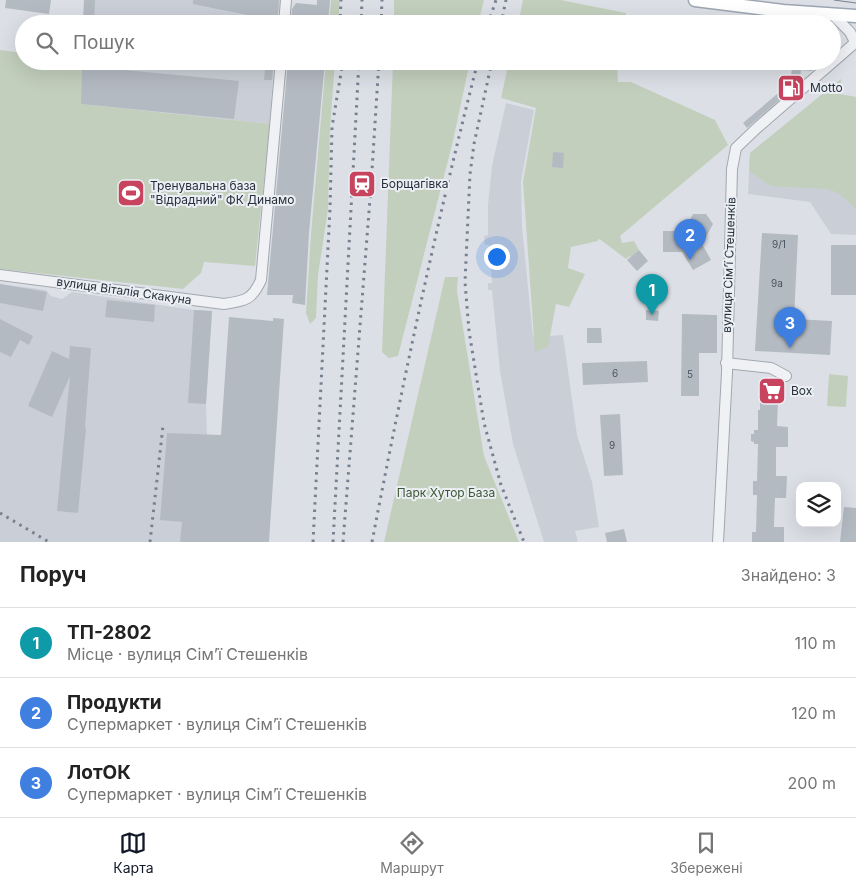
<!DOCTYPE html>
<html lang="uk">
<head>
<meta charset="utf-8">
<style>
  :root { --surface:#fff; --page:#f2f2f2; --text:#222; --muted:#767676; --line:#e0e0e0; --accent:#111827 }
  body { margin:0; font-family:Inter,sans-serif; background:var(--page); color:var(--text) }
  .controls { position:absolute; right:15px; bottom:15px; display:grid; overflow:hidden; border-radius:10px; box-shadow:0 5px 20px #0002 }
  .controls button { width:45px; height:45px; display:grid; place-items:center; padding:0; border:0; border-bottom:1px solid var(--line); background:var(--surface); color:var(--text); font:25px sans-serif }
  .you { position:absolute; left:496px; top:256px; width:18px; height:18px; margin:-12px; border:4px solid #fff; border-radius:50%; background:#1a73e8; box-shadow:0 0 0 8px #1a73e833 }
  .badge { display:grid; place-items:center; width:32px; height:32px; border-radius:50%; background:var(--accent); color:#fff; font-size:16px; font-weight:700 }
  .pin { position:absolute; translate:-50% -41px; filter:drop-shadow(0 1px 2px #0008) }
  .pin::after { content:''; position:absolute; top:26px; width:18px; height:15px; background:inherit; clip-path:polygon(0 0,100% 0,50% 100%) }
  .list { margin:0; padding:0; list-style:none }
  h2 { display:flex; justify-content:space-between; align-items:center; height:65px; margin:0; padding:0 20px; font-size:21px }
  h2 small { font-size:16px; font-weight:400; color:var(--muted) }
  .list li { display:grid; grid-template-columns:32px 1fr auto; gap:15px; align-items:center; box-sizing:border-box; height:70px; padding:0 20px; border-top:1px solid var(--line) }
  .list b { display:block; font-size:19px; white-space:nowrap }
  .list p { margin:0; font-size:16px; white-space:nowrap; color:var(--muted) }
  .list em { font-size:16px; font-style:normal; color:var(--muted) }
  .icon { flex:none; width:28px; height:28px; fill:none; stroke:currentColor; stroke-width:2; stroke-linecap:round; stroke-linejoin:round }
  .map { position:relative; flex:none; width:856px; height:542px; overflow:hidden }
  .search { position:absolute; background:var(--surface); box-shadow:0 5px 20px #0002; left:15px; right:15px; top:15px; height:55px; display:flex; align-items:center; gap:12px; box-sizing:border-box; padding:0 18px; border-radius:28px; color:var(--muted); font-size:19px }
  .sheet { height:275px; background:var(--surface) }
  nav { display:flex; justify-content:space-around; align-items:center; box-sizing:border-box; height:70px; border-top:1px solid var(--line); background:var(--surface); font-size:14px; color:var(--muted) }
  nav a { display:grid; justify-items:center; gap:2px }
  nav .on { color:var(--accent) }
  .map>svg:first-child { display:block }
</style>
</head>
<body>
<div class="map">
<svg width="856" height="542" viewBox="0 0 856 542">
  <rect width="100%" height="100%" fill="#dce0e6"/>
  <g fill="#cacfd7">
    <path d="M84 0H280L277 24H83Z"/>
    <path d="M82 61H274L270 124 81 104Z"/>
    <path d="M841 79 839 94 856 97V235L831 234 810 202 748 194 750 153Z"/>
    <path d="M506 103 534 110 521 181 522 227 533 337 563 335 577 435 592 482 599 527 575 531 578 542H544L513 444 500 371 492 290H488V283H492L489 245H485L484 236 488 235V205L492 166Z"/>
    <path d="M0 284 46 290 51 296 62 299 72 292 194 310 212 311 206 404 207 434 199 542H0Z"/>
  </g>
  <g fill="#c3cfbd">
    <path d="M331 0H340L338 24H329Z"/>
    <path d="M394 0H484L478 24H394Z"/>
    <path d="M523 0H561L626 13 624 24H518Z"/>
    <path d="M0 50 24 53V61L82 62 81 104 270 124 255 266 204 262 201 273 183 289 0 269Z"/>
    <path d="M326 61H335L330 128 328 209 318 275 316 318 310 324 306 313 311 234Z"/>
    <path d="M393 61H470L453 141 398 356 389 358 382 352Z"/>
    <path d="M509 61H617L618 82H631L715 120 728 145 620 236 622 243 634 241 639 250 631 257 630 256 626 259 601 240 598 239V241L571 247 568 268 585 274 569 307 556 304 548 347 535 352 523 182 536 108 501 98Z"/>
    <path d="M841 79 839 94 856 97V210L846 199 836 192 826 189 771 186 749 171 750 153Z"/>
    <path d="M445 277H458L457 291 484 456 519 542H384Z"/>
    <path d="M829 374 848 376 846 407 827 406Z"/>
  </g>
  <g fill="#b4bac2">
    <path d="M6 0H51L49 14 5 8Z"/>
    <path d="M84 0H95L94 24H83Z"/>
    <path d="M193 0H279L277 24H266L267 19 193 4Z"/>
    <path d="M317 0H330L328 24H291L292 9 296 3 317 5Z"/>
    <path d="M82 61H93V67L239 81 234 119 81 104Z"/>
    <path d="M266 61H274L272 80H264Z"/>
    <path d="M288 61H325L309 233 305 305 292 303 293 295H267Z"/>
    <path d="M793 61H815L814 69 812 71 801 70 799 83 747 128 743 123 790 83Z"/>
    <path d="M553 152 564 153 563 168 552 167Z"/>
    <path d="M693 214H706L713 224 702 244 711 260 693 270 682 252H663V231H684Z"/>
    <path d="M762 233 798 235 794 319 832 321 830 355 755 351Z"/>
    <rect x="831" y="245" width="25" height="50"/>
    <path d="M639 250 648 261 637 271 627 260Z"/>
    <path d="M0 284 47 292 43 311 0 303Z"/>
    <path d="M107 300 155 305 154 322 105 317Z"/>
    <path d="M194 310 212 311 206 404 188 403Z"/>
    <path d="M646 310 659 311 658 321 646 320Z"/>
    <path d="M682 314 717 315V353H699V396H681Z"/>
    <path d="M229 317 273 321V318L284 319 269 542H180L182 522 160 520 167 433 221 435Z"/>
    <path d="M0 319 33 336 29 345 20 340 11 357 0 352Z"/>
    <path d="M587 328H601L602 343H587Z"/>
    <path d="M70 346 91 348 85 427 86 428 78 513 57 511 70 376 52 417 28 406 52 351 69 359Z"/>
    <path d="M647 361 648 382 583 385 582 363Z"/>
    <path d="M764 387H776L775 402H778L777 426 788 427V447H776V476H787L786 498H775L774 527H784V542H752V532H756L757 495H753V481H757L758 444H754V442L751 441V434H754V430H758V410H760V402H763Z"/>
    <path d="M620 414 623 475 604 476 600 415Z"/>
    <path d="M844 507 856 508V542H840Z"/>
    <path d="M624 529 627 542H607L605 533Z"/>
  </g>
  <g fill="none" stroke-linecap="round" stroke-linejoin="round">
    <g stroke="#a2a7af" stroke-width="12">
      <g id="minor">
        <path d="M833 15 850 32 855 42"/>
        <path d="M284 24 286 0"/>
        <path d="M0 275 224 304C245 301 252 300 261 280L281 61"/>
        <path d="M726 363 771 368 786 376"/>
        <path d="M718 542 727 372 732 169 736 148 758 127 856 42"/>
      </g>
    </g>
    <g stroke="#9ca5b1" stroke-width="15">
      <path id="major" d="M695 0 783 11 856 16"/>
    </g>
    <use href="#minor" stroke="#eff1f4" stroke-width="10"/>
    <use href="#major" stroke="#fff" stroke-width="12"/>
    <path stroke="#76808f" stroke-width="1" d="M834 0 856 3"/>
    <g stroke="#76808f" stroke-width="3" stroke-dasharray="2.5 5" stroke-linecap="butt">
      <path d="M340 24 341 0"/>
      <path d="M361 24 362 0"/>
      <path d="M381 24 382 0"/>
      <path d="M488 24 496 0"/>
      <path d="M501 24 506 0"/>
      <path d="M492 61 474 144 470 174 465 282 469 331 484 423 501 485 524 542"/>
      <path d="M0 513 49 542"/>
      <path d="M150 542 163 426"/>
      <path d="M313 542 330 209 332 127 343 61"/>
      <path d="M333 542 359 61"/>
      <path d="M343 542 371 186 379 61"/>
      <path d="M372 542C403 381 437 220 478 61"/>
    </g>
  </g>
  <defs>
    <g id="fuel-square" transform="scale(1.4375)"><rect x="-9" y="-9" width="18" height="18" rx="4" fill="#c8435d" stroke="#ebeff4"/><path d="M-5.5-6h7V0h2V4h1.3V-2.5L3-4.5l.8-.8L6-3V5H2.5V1h-1V6h-7ZM-4.2-4.7v3.2H.2V-4.7Z" fill="#fff"/></g>
    <g id="station-square" transform="scale(1.4375)"><rect x="-9" y="-9" width="18" height="18" rx="4" fill="#c8435d" stroke="#ebeff4"/><path d="M-3-6H3Q5-6 5-4V2Q5 4 3 4L4.5 6H3L1.5 4h-3L-3 6H-4.5L-3 4Q-5 4-5 2V-4Q-5-6-3-6ZM-3.5-4v3h7v-3ZM-3.5 1v1.5H-2V1ZM2 1v1.5H3.5V1Z" fill="#fff"/></g>
    <g id="stadium-square" transform="scale(1.4375)"><rect x="-9" y="-9" width="18" height="18" rx="4" fill="#c8435d" stroke="#ebeff4"/><path d="M0-5a6.5 5 0 1 0 0 10a6.5 5 0 1 0 0-10ZM-3.5-1.8h7v3.6h-7Z" fill="#fff"/></g>
    <g id="supermarket-square" transform="scale(1.4375)"><rect x="-9" y="-9" width="18" height="18" rx="4" fill="#c8435d" stroke="#ebeff4"/><path d="M-6-5.5h2.5l.6 2H6L4.5 2H-2.5L-4.4-4H-6ZM-1.5 3.2a1.3 1.3 0 1 0 .1 0ZM3 3.2a1.3 1.3 0 1 0 .1 0Z" fill="#fff"/></g>
  </defs>
  <g fill-rule="evenodd">
    <use href="#fuel-square" x="791" y="88"/>
    <use href="#station-square" x="362" y="184"/>
    <use href="#stadium-square" x="131" y="193"/>
    <use href="#supermarket-square" x="772" y="391"/>
  </g>
  <g text-anchor="middle" stroke-width="4" stroke-linejoin="round" paint-order="stroke">
    <g font-size="10" fill="#4a525d">
      <text x="779" y="248">9/1</text>
      <text x="777" y="287">9а</text>
      <text x="615" y="377">6</text>
      <text x="690" y="378">5</text>
      <text x="612" y="449">9</text>
    </g>
    <g font-size="12" fill="#262f3b" stroke="#ebeff4" text-anchor="start">
      <text x="810" y="92">Motto</text>
      <text x="381" y="188">Борщагівка</text>
      <text x="150" y="190">Тренувальна база<tspan x="150" dy="14">"Відрадний" ФК Динамо</tspan></text>
      <text x="791" y="395">Box</text>
    </g>
    <g font-size="12" fill="#262f3b" stroke="#ebeff4">
      <text transform="translate(729 265) rotate(-88)" y="4">вулиця Сімʼї Стешенків</text>
      <text transform="translate(124 291) rotate(8)" y="4">вулиця Віталія Скакуна</text>
    </g>
    <g font-size="12" fill="#3c5734" stroke="#ebeff4">
      <text x="446" y="497">Парк Хутор База</text>
    </g>
  </g>
</svg>
<div class="controls">
<button><svg class="icon" aria-label="layers" viewBox="0 0 24 24"><path d="M12 4l9 5-9 5-9-5zM3 14l9 5 9-5"/></svg></button>
</div>
<div class="you"></div>
<div class="pin badge" style="left:652px;top:315px;background:#0f9aa8">1</div>
<div class="pin badge" style="left:690px;top:260px;background:#3f7fe0">2</div>
<div class="pin badge" style="left:790px;top:348px;background:#3f7fe0">3</div>
<div class="search"><svg class="icon" aria-label="search" viewBox="0 0 24 24"><circle cx="10" cy="10" r="6"/><path d="M15 15l6 6"/></svg>Пошук</div>
</div>
<section class="sheet">
<h2>Поруч<small>Знайдено: 3</small></h2>
<ul class="list">
<li><span class="badge" style="background:#0f9aa8">1</span><div><b>ТП-2802</b><p>Місце · вулиця Сімʼї Стешенків</p></div><em>110 m</em></li>
<li><span class="badge" style="background:#3f7fe0">2</span><div><b>Продукти</b><p>Супермаркет · вулиця Сімʼї Стешенків</p></div><em>120 m</em></li>
<li><span class="badge" style="background:#3f7fe0">3</span><div><b>ЛотОК</b><p>Супермаркет · вулиця Сімʼї Стешенків</p></div><em>200 m</em></li>
</ul>
</section>
<nav>
<a class="on"><svg class="icon" aria-label="map" viewBox="0 0 24 24"><path d="M3 6l6-2 6 2 6-2v14l-6 2-6-2-6 2zM9 4v14M15 6v14"/></svg>Карта</a>
<a><svg class="icon" aria-label="directions" viewBox="0 0 24 24"><path d="M12 3l9 9-9 9-9-9zM9 14v-3h6M13 9l2 2-2 2"/></svg>Маршрут</a>
<a><svg class="icon" aria-label="saved" viewBox="0 0 24 24"><path d="M7 4h10v16l-5-4-5 4z"/></svg>Збережені</a>
</nav>
</body>
</html>
